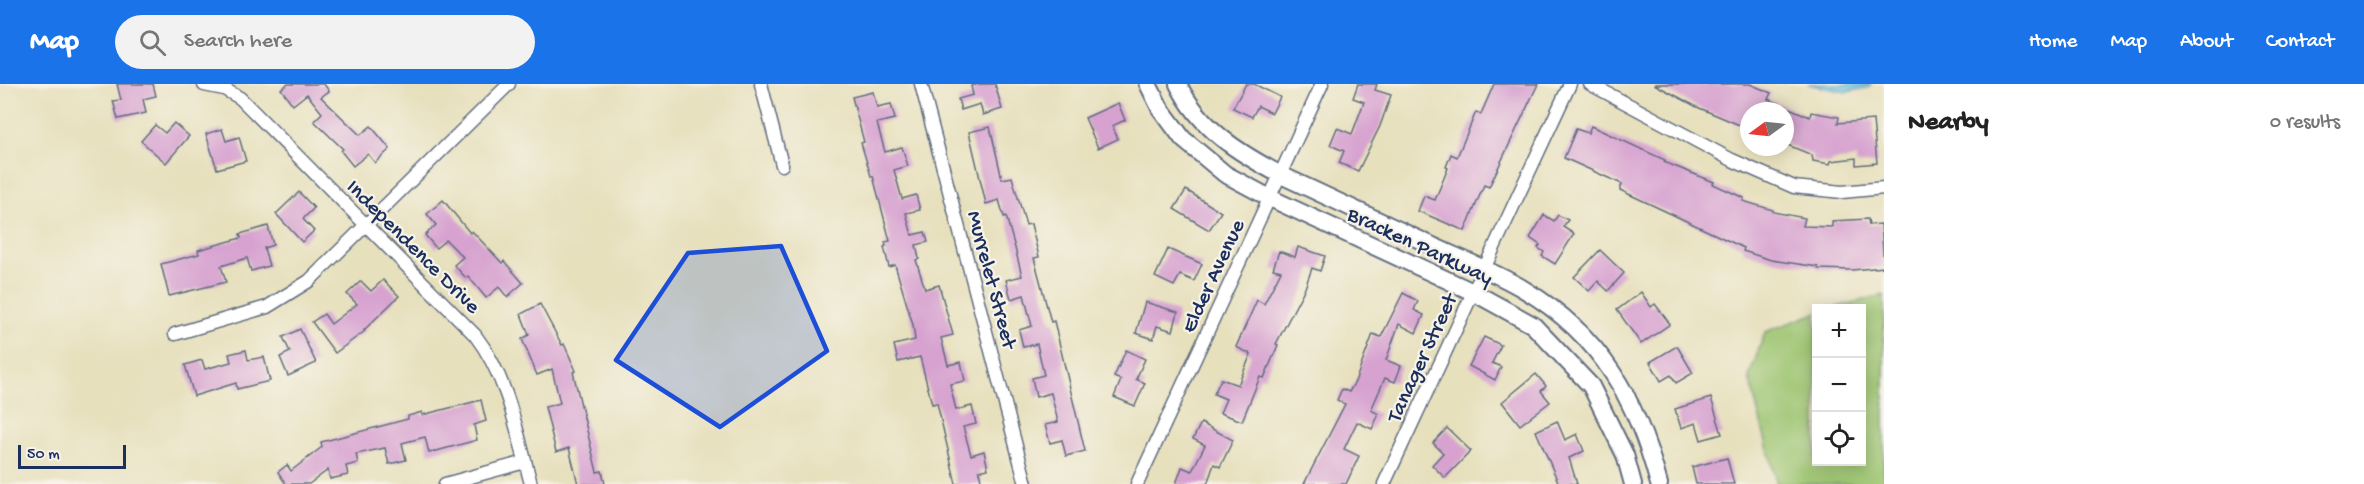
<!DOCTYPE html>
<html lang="en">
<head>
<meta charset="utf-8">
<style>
  :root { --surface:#fff; --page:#f2f2f2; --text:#222; --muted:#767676; --line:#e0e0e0; --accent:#1a73e8 }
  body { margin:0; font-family:"Gochi Hand",sans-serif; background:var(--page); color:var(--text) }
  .controls { position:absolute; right:18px; bottom:18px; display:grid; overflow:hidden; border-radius:0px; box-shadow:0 3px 15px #0003 }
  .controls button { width:54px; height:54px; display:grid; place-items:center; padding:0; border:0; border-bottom:2px solid var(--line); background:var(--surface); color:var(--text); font:30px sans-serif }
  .compass { position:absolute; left:1740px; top:18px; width:54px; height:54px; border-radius:50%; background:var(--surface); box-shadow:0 3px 15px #0003; rotate:255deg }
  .scale { position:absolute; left:18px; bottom:15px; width:108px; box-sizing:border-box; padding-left:6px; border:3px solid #1b2f5e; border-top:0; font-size:16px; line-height:21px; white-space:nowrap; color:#1b2f5e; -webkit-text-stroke:4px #f7f3e8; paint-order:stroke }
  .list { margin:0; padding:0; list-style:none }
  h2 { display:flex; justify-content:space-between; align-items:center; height:78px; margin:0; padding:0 24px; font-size:26px }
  h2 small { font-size:20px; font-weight:400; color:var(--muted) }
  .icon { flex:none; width:33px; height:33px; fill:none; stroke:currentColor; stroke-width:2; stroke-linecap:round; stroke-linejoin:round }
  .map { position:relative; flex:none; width:1884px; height:400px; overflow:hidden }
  header { display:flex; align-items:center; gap:36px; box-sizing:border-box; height:84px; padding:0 30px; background:var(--accent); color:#fff }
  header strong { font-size:28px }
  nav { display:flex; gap:33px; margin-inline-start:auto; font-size:21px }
  .search { width:420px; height:54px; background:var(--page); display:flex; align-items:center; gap:15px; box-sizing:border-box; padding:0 21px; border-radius:33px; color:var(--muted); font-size:22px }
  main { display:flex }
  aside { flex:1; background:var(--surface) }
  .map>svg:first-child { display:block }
</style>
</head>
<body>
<header>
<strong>Map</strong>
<div class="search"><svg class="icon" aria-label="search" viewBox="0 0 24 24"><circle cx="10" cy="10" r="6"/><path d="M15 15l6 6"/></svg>Search here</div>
<nav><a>Home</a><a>Map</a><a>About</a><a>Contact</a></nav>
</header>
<main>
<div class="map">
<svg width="1884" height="400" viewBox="0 0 1884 400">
  <rect width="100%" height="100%" fill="#f7f3e8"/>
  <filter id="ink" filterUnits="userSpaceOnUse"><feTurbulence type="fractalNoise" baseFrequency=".0167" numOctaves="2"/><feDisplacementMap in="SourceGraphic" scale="12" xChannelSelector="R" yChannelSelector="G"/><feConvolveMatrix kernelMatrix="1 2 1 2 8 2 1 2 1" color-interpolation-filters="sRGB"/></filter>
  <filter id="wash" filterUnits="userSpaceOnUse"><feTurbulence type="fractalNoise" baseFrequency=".008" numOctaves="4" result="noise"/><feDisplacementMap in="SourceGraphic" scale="24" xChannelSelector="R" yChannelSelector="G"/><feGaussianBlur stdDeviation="1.35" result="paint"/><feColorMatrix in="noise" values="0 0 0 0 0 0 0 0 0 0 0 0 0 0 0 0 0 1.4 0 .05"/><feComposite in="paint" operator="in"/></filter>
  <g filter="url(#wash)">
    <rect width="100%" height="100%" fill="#e7e0bd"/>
    <path fill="#9dc571" stroke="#5c7a68" stroke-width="1.5" d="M1884 211V400H1777L1749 293 1765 248 1816 229V378H1862V225L1832 224Z"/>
    <path fill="#61c3df" stroke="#3e799e" stroke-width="1.5" d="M1808 0H1870V3L1847 8Z"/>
    <g id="blocks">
      <g fill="#d7a2d0">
        <path d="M117 0H153L156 12 143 15 146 29 118 35 113 17 121 16Z"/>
        <path d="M288 0H324L329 7 321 13 360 51 371 42 390 65 375 79 368 70 353 82 341 67 343 65 314 37 322 29 307 10 293 21 281 5Z"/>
        <path d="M978 0H995L1002 25 983 31 980 20 961 26 958 15 973 11 971 2Z"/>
        <path d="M1246 0H1254L1280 13 1272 29 1258 22 1252 33 1233 24Z"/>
        <path d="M1358 0H1377L1375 6 1391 11 1380 42 1358 87 1339 79 1344 67 1330 61 1337 44 1352 50 1364 18 1353 14Z"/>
        <path d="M1494 0H1538L1489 103 1484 101 1465 147 1418 127 1424 112 1435 116 1448 84 1446 83 1451 70 1457 73 1476 28 1481 30Z"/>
        <path d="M1654 0H1750L1771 9 1768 15 1810 33 1811 28 1839 33 1838 39 1873 36 1877 79 1856 81V74L1831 77 1830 80 1813 77 1812 71 1785 60V27H1749V45L1697 23Z"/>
        <path d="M873 8 877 23 891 20 895 35 877 39 885 68 902 63 908 82 894 86 902 115 916 111 920 126 906 129 912 151 925 148 928 158 916 161 919 175 916 176 925 205 939 201 953 251 941 254 948 281 961 278 965 297 950 300 956 326 972 322 976 340 963 343 971 371 984 367 988 385 979 387 982 400H956L937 319 932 320 920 273 898 278 894 261 915 256 913 241 895 181 889 183 884 163 886 162 885 158 890 157 873 92H871L861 59 864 58 852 13Z"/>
        <path d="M1118 19 1125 36 1112 42 1118 55 1098 64 1085 34Z"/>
        <path d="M174 39 189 52 166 79 141 57 155 41 165 49Z"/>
        <path d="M1591 42 1665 76 1664 78 1714 98 1713 100 1744 114 1743 117 1773 126V128L1805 134 1803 142 1832 143V137L1868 135 1869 141 1881 140 1884 183 1852 186 1818 185V183L1771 176 1743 167 1744 164 1620 106 1622 100 1564 74 1576 45 1588 49Z"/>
        <path d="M990 43 1002 95 1012 93 1026 141 1031 140 1039 173 1034 174 1051 238 1054 237 1085 367 1066 372 1062 356 1050 359 1045 341 1058 338 1051 309 1036 313 1032 294 1044 291 1037 260 1023 263 1019 246 1032 242 1024 211 1011 215 1006 196 1022 192 1015 164 1006 132 1004 133 999 116 986 120 969 48Z"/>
        <path d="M222 45 226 57 239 53 246 77 217 85 206 50Z"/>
        <path d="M1186 106 1221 128 1209 146 1174 125Z"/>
        <path d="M299 108 314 124 303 135 314 147 302 158 276 130Z"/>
        <path d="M443 116 470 149 472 147 502 179 504 177 523 199 507 213 499 203 486 214 468 192 466 194 454 181 463 173 446 156 436 164 425 151 436 141 427 130Z"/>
        <path d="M1544 131 1554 137 1558 131 1568 136 1563 143 1574 150 1555 180 1542 172 1544 168 1538 164 1540 161 1530 154Z"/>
        <path d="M268 142 273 161 264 164 269 182 251 187 247 174 221 182 226 198 169 212 161 180 199 170 198 166 241 154 240 150Z"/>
        <path d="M1298 163 1325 172 1320 187 1312 184 1305 204 1276 260 1278 261 1264 294 1260 293 1242 337 1220 329 1226 315 1214 310 1221 295 1238 301 1251 270 1236 263 1257 216 1264 220 1281 187 1273 185 1279 167 1295 173Z"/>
        <path d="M1168 165 1202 180 1194 197 1180 191 1174 202 1155 193Z"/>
        <path d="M1600 166 1624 189 1608 207 1598 197 1589 207 1574 193Z"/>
        <path d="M383 196 399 212 364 246 365 247 335 269 312 238 324 230 331 240 357 220 347 210 361 197 371 207Z"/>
        <path d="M1641 208 1651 223 1655 220 1670 240 1641 260 1617 226Z"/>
        <path d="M1403 209 1418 217 1414 226 1424 231 1416 249 1399 240 1386 276 1401 282 1395 298 1385 294 1371 326 1379 330 1372 345 1357 338 1344 365 1359 372 1346 400H1304L1345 320 1337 316 1342 305 1349 308 1355 298 1373 250 1381 253Z"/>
        <path d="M1145 218 1178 228 1173 247 1157 242 1153 255 1136 249Z"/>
        <path d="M540 220 562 261 564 260 576 287 573 288 597 388 602 387 605 400H578L569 364 556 368 545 323 560 319 552 285 537 291 522 255 529 251 521 230Z"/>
        <path d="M300 245 316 279 288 292 280 273 290 268 283 253Z"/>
        <path d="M1484 253 1501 261 1492 279 1501 283 1495 296 1469 282Z"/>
        <path d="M1677 262 1693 289 1676 299 1671 291 1661 297 1650 278Z"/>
        <path d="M246 266 248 276 264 273 270 297 237 305 236 299 194 312 185 281 202 276 205 285 231 278 229 270Z"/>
        <path d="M1126 266 1145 275 1136 295 1145 299 1135 322 1114 313 1121 296 1114 293Z"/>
        <path d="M1536 290 1546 302 1541 307 1550 318 1520 341 1502 318Z"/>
        <path d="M1711 314 1722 350 1701 356 1696 339 1681 344 1675 325Z"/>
        <path d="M481 316 486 337 474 341 477 356 429 369 425 353 402 359 406 376 389 380 385 364 356 370 358 379 346 382 348 391 330 395 328 386 309 400H286L278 388 287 381 291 387 322 363 321 358 408 335V332L422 328V331Z"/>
        <path d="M1557 337 1565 356 1577 350 1584 367 1569 374 1577 400H1559L1536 347Z"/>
        <path d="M1201 339 1233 356 1220 383 1214 380 1207 400H1176L1182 383 1192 387 1205 361 1193 355Z"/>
        <path d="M1447 344 1471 367 1445 394 1432 381 1443 369 1433 359Z"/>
        <path d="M1727 374 1734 400H1696L1692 383Z"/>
      </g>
    </g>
  </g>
  <g filter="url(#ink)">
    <use href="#blocks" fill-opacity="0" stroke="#626d7f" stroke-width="1.5"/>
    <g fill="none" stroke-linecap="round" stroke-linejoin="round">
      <g stroke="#626d7f" stroke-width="15">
        <g id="minor">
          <path d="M761 0 782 81"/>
          <path d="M921 0 1026 400"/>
          <path d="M1590 0 1732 76 1794 103 1842 108 1884 104"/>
          <path d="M204 1 224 5 240 14 475 251C508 294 517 348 531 400"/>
          <path d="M175 250 267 223 309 197 509 0"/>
          <path d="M445 400 525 378"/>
          <path d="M1137 400 1322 0"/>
          <path d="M1384 400 1570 0"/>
        </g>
      </g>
      <g stroke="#626d7f" stroke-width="20">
        <g id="tertiary">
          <path d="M1148 0 1160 24 1183 55 1225 90 1270 114 1473 208 1533 241 1591 302 1625 371 1633 400"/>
          <path d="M1178 0C1200 45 1239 69 1281 91 1332 115 1384 139 1435 163 1465 177 1497 189 1525 206 1602 252 1637 317 1659 400"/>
        </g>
      </g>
      <use href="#minor" stroke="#fff" stroke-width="12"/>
      <use href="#tertiary" stroke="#fff" stroke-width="16"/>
    </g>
  </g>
  <path fill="#1d4ed8" fill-opacity="0.2" stroke="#1d4ed8" stroke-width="4.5" stroke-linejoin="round" d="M781 162 827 267 720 343 616 276 688 169Z"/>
  <g text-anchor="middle" stroke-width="4.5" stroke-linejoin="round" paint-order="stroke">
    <g font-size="22" fill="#1b2f5e" stroke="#f7f3e8">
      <text transform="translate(1421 160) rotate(25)" y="8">Bracken Parkway</text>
      <text transform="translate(415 161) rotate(45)" y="8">Independence Drive</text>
      <text transform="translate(1211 191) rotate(-65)" y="8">Elder Avenue</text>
      <text transform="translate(994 195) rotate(75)" y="8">Murrelet Street</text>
      <text transform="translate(1420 273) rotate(-65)" y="8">Tanager Street</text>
    </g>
  </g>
</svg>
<div class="controls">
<button>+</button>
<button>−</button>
<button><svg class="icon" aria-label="locate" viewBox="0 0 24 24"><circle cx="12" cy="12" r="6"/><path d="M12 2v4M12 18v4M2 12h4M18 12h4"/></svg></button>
</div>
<svg class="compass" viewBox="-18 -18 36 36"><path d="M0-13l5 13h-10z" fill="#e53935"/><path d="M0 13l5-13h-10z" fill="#767676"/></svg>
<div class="scale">50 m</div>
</div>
<aside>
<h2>Nearby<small>0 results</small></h2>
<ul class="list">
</ul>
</aside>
</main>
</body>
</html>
